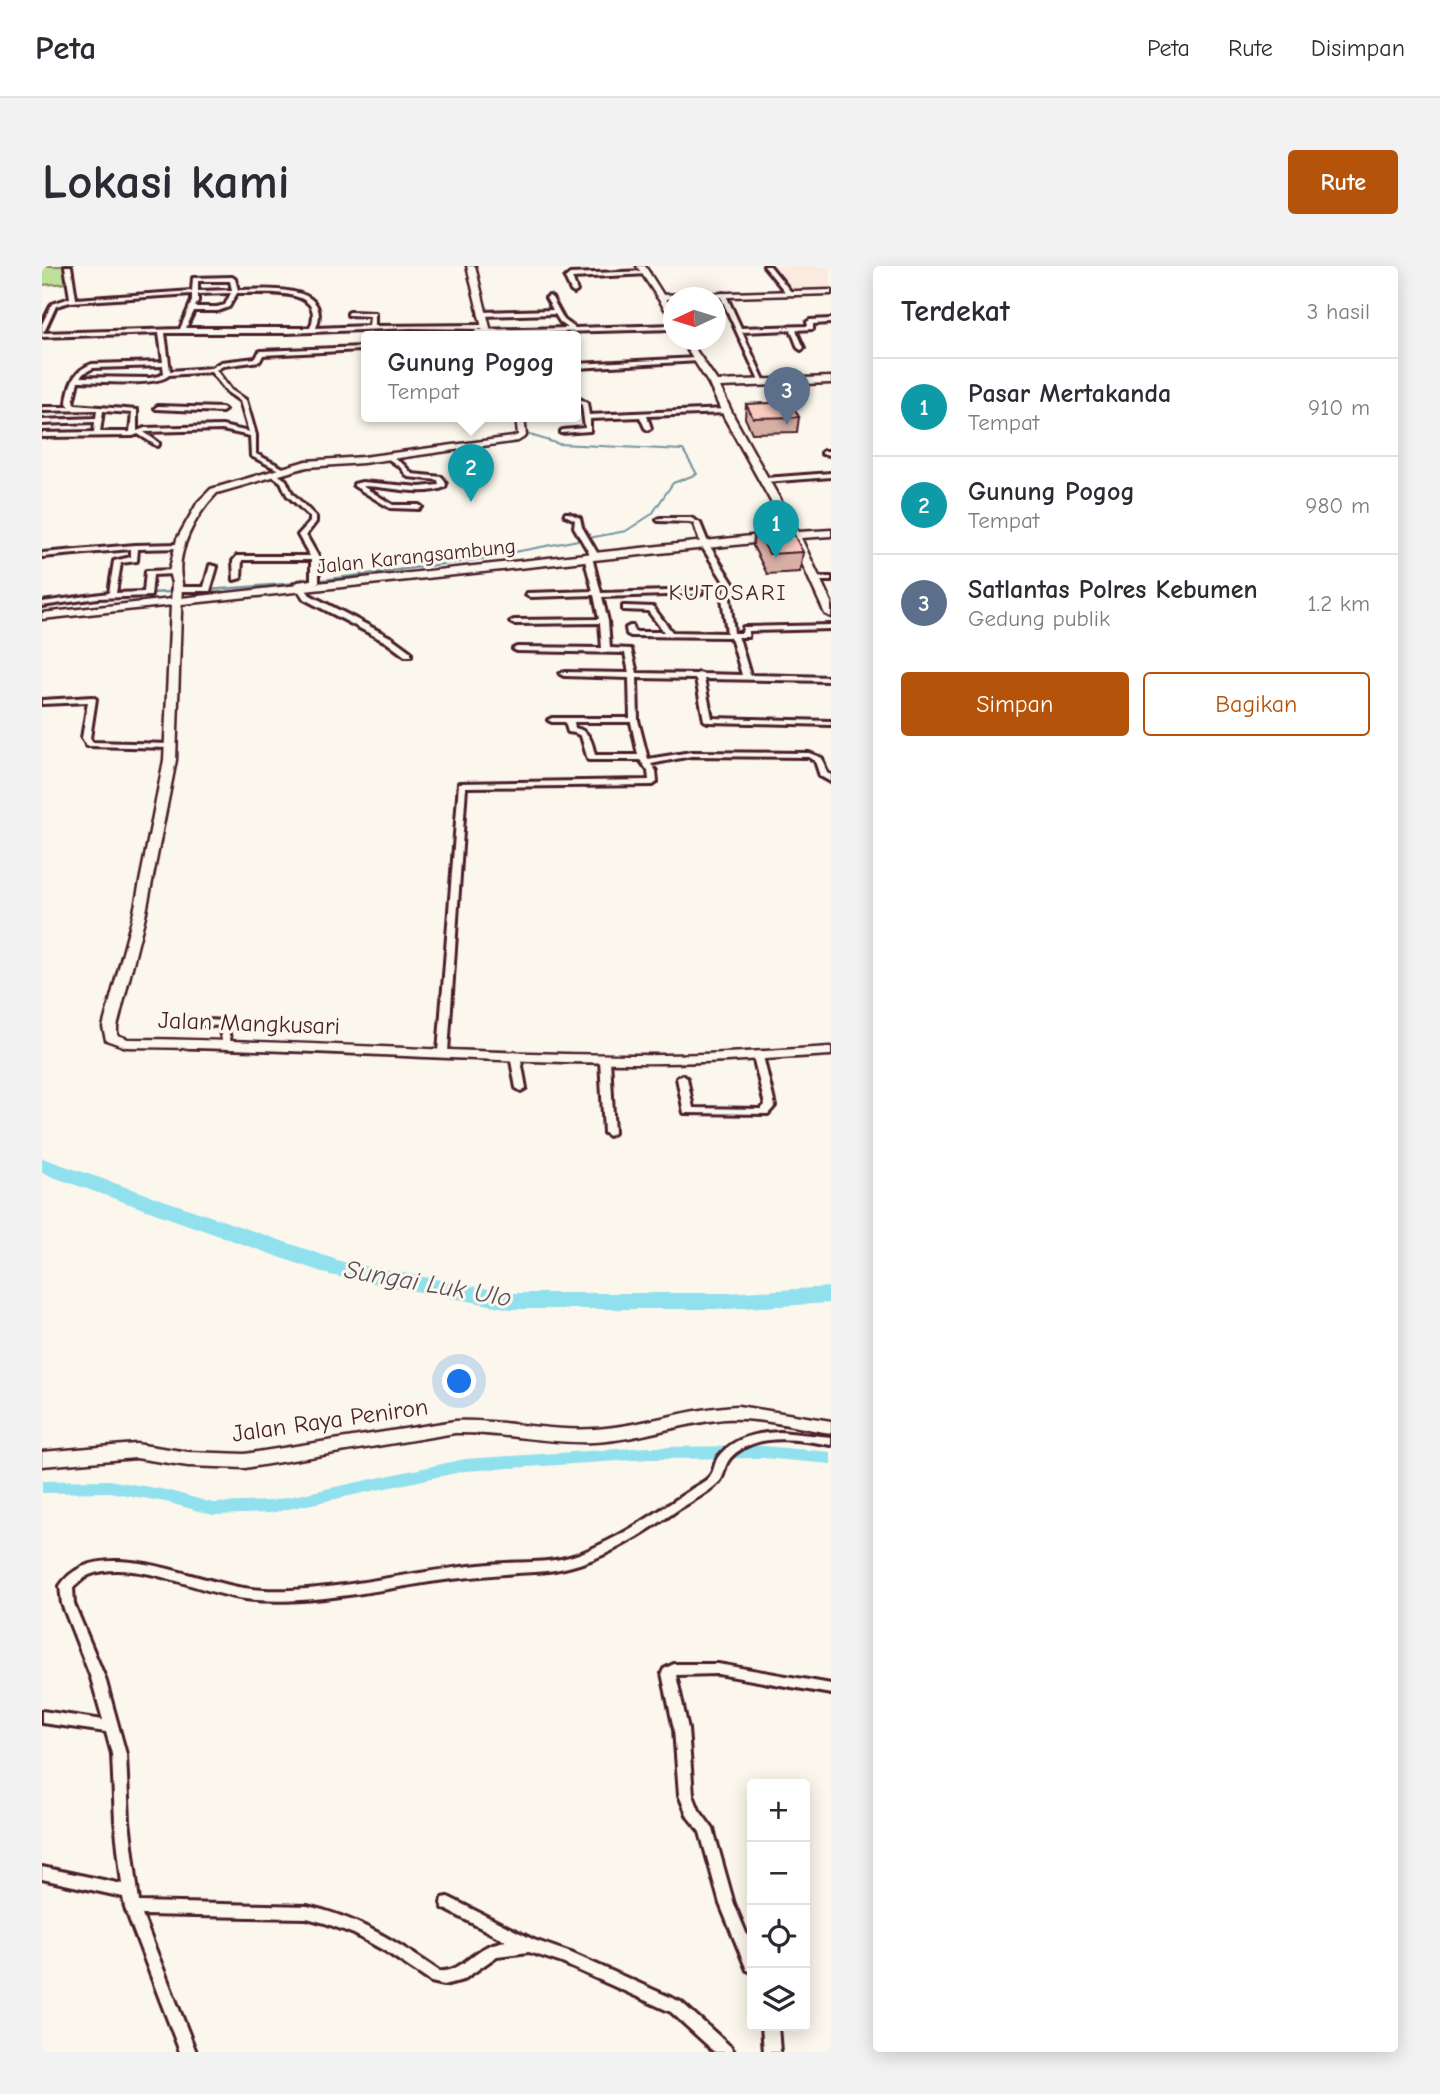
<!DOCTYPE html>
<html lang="id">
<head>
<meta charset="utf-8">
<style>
  :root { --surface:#fff; --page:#f2f2f3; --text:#2b2b33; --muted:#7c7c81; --line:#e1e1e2; --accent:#b45309 }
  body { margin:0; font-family:"Comic Neue",sans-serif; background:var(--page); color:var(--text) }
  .controls { position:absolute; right:21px; bottom:21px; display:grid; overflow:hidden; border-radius:7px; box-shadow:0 4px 18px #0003 }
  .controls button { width:63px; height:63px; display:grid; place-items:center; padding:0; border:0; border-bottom:2px solid var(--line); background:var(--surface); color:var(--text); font:35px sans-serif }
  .compass { position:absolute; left:621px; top:21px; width:63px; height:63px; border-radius:50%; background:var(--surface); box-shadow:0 4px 18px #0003; rotate:266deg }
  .you { position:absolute; left:418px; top:1116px; width:24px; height:24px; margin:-18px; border:5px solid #fff; border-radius:50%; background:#1a73e8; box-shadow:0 0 0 10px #1a73e833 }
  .badge { display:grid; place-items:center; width:46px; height:46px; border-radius:50%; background:var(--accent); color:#fff; font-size:23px; font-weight:700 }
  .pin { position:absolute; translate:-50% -58px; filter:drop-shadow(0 2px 4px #0008) }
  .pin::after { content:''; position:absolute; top:37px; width:24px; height:21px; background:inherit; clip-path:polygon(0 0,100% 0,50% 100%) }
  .popup { position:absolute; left:319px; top:65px; width:220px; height:91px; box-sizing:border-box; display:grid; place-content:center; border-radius:7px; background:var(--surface); filter:drop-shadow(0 2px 5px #0005); font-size:23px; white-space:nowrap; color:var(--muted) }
  .popup b { font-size:26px; color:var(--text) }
  .popup::after { content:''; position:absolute; left:50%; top:100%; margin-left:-14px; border:14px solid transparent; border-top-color:var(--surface) }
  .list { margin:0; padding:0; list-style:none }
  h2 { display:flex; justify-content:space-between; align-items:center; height:91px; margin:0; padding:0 28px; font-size:30px }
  h2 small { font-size:23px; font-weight:400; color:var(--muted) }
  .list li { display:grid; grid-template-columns:46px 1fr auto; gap:21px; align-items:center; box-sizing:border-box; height:98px; padding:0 28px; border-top:2px solid var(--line) }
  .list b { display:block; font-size:26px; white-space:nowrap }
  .list p { margin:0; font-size:23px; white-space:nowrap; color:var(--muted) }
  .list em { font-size:23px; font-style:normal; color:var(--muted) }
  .actions { display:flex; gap:14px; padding:21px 28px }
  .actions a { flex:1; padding:16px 0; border:2px solid var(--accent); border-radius:7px; text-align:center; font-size:24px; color:var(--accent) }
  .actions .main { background:var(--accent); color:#fff }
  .icon { flex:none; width:38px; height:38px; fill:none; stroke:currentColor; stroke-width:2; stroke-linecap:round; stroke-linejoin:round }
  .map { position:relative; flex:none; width:789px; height:1786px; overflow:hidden; border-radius:7px }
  header { display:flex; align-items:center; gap:42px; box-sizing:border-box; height:98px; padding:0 35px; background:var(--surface); border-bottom:2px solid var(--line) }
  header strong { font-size:33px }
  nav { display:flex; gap:38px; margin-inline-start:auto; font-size:24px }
  .intro { display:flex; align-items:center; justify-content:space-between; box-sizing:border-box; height:168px; padding:0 42px }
  h1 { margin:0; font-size:49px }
  .button { padding:18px 32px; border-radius:7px; background:var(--accent); color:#fff; font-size:24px; font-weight:700 }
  main { display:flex; gap:42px; padding:0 42px }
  aside { flex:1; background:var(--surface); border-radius:7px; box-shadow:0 4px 18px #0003 }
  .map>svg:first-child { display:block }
</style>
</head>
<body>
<header>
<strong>Peta</strong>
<nav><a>Peta</a><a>Rute</a><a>Disimpan</a></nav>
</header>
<div class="intro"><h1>Lokasi kami</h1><a class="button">Rute</a></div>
<main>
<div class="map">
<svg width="789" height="1786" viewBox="0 0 789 1786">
  <rect width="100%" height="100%" fill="#fbf7ec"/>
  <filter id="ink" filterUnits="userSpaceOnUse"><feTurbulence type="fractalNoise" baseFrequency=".0143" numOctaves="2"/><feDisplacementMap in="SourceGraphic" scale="14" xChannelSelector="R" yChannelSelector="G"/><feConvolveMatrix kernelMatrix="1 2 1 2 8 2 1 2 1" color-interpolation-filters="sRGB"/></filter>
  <g filter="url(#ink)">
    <path fill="#fbeadf" d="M726 0H789V24L746 25Z"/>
    <path fill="#bfe099" stroke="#848062" stroke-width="2" d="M0 0H23L27 17 0 19Z"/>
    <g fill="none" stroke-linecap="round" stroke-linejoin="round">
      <g stroke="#7493a0" stroke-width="2">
        <path d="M433 0 440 31"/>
        <path d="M436 293 584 265 610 248 631 217 655 208 641 184 517 178 485 168 483 159"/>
      </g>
      <g stroke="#7493a0" stroke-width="2.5">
        <path d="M274 315 445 292"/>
        <path d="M166 324 256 317"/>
        <path d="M107 327 151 325"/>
        <path d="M0 336 53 329"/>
      </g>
      <path fill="#90e0ee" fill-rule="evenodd" d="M721 1180 789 1186V1198L721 1192 607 1193 423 1205 228 1247 171 1249 124 1236 67 1226 0 1227V1215L67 1214 124 1224 171 1237 228 1235 423 1193 607 1181Z"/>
      <path fill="#90e0ee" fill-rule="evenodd" d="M0 892 301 996 469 1027H684L789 1021V1037L684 1043H469L288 1009 0 907Z"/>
      <g stroke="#4a1f2b" stroke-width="6">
        <g id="minor">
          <path d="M23 0H29L34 33 150 25 151 12 190 11 193 13 196 24C220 24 292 16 274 62L327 60 328 50 306 49V47L308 46 333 47V60L442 59 445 61 442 63 369 62 245 67H123L128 105 169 102 179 96 214 92 217 86 219 85 321 81 322 82 319 84 221 89 218 95 181 100 174 104 189 124 204 134 214 169V188L245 204V206L243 207 209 190 208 170 180 164 102 166 117 177V179L115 180 96 168 91 170 0 171V167L52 166 53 156 0 158V154L54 152 55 144 0 145V141H28L25 137C27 119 32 104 50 98L121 96 117 67 0 71V67L138 63 150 35V28L28 36 14 40 3 64 0 66V58L10 38 28 32ZM156 15H188L190 24 156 25ZM189 27 183 39 175 41H153L156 35V28ZM195 27C218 28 286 19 268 62H144L152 45H176L187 41ZM121 100 122 107 118 110 108 112 38 111 42 107 51 102ZM169 106 185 126 198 135 207 166 180 160 103 162 95 165V144L33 139 31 137 36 115C55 115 115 121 127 109ZM61 145 90 147 88 166H58Z"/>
          <path d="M722 0H728L749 26V28H745Z"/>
          <path d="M604 5 607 7 606 8 530 12 535 25 532 27 529 25 523 12 528 8Z"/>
          <path d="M681 27 684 29 699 62 766 60 765 56 768 54 789 53V57L771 58V63L754 64 762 82 759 84 756 82 749 64 700 66 723 116 718 117 678 29Z"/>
          <path d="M507 30 510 32 522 54 533 62 632 59V63L435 68 432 66 435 64 526 62 518 56 513 48 439 50 436 48 439 46 511 44 504 32Z"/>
          <path d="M655 92 657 93V95L534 102V98Z"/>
          <path d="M534 131 545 137 547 149 684 143 687 145 684 147 605 150 609 162 606 164 603 162 598 151 548 153V165L519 167V165L521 164 543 162 540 139 534 136Z"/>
          <path d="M116 140 180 142 183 144 180 146 114 143 113 142Z"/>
          <path d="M782 185H789V189L780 188V186Z"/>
          <path d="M347 189 362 199 370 208 400 211 404 218 403 221C381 231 345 220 320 220L351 239H377L380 241 377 243 348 242 312 220V218L320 216 378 221 397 219 396 214 366 211 358 201 345 192 344 191Z"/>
          <path d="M789 207V211L723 216 720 214 723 212Z"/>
          <path d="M231 208H235L244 214 250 227 274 251V256L264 269 277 292V316L273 318 261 320 268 329 350 372 369 386V390H363L344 376 262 333 252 318 256 316 269 314V294H200L199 312 192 314 191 295 195 290H268L256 269 268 256V251L245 229 239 216 231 210Z"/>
          <path d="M523 247H527L538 252 540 261 557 290 556 292H550L532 261 533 254 523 249Z"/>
          <path d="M618 252H649L658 257 667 279 692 319 688 332 692 367H700L701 361H704L789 359V363L707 365 706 371H695L698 375 708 409 789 411V415L662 413 670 452 789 455V459L666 456 662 454 654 413 595 412 596 454 606 493 649 486 767 487 780 492 785 507 789 509V516L778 510 773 495 766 491 649 490 609 498 614 505 615 516 611 519 424 521 406 786 405 788H397L396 786 417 517 607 514 606 505 598 494H546L539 470 533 467 526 466 523 456H510L506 454 510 452H588L587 412 522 410 518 408 522 406 587 407 583 387 475 385 471 383 475 381 560 382 558 357 472 358 468 356 472 354 557 353 552 329 488 331 484 329 485 327 551 325 542 291 546 289 550 291 559 327 660 324 661 326 657 328 560 331 566 355 568 382 589 383 595 407 654 408 657 407 660 408 700 409 690 375 687 371 589 370 585 368 584 362 588 360H591L592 366H622L606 345 581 344V340H584L611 341 630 366 685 367 680 332 684 319 659 279 652 258 648 256 616 255 615 254ZM532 456H589L596 489H553C550 476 548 465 533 462Z"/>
          <path d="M138 278 142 280 141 282 96 283 95 295 79 297 74 327 102 326 104 305 135 304V308H132L111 309 109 330 56 332 0 340V336L67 327 72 295 89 291V283L0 291V287L93 279Z"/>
          <path d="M168 299 175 301 168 325H134L130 323 134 321H162Z"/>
          <path d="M772 311H789V315H775L771 313Z"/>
          <path d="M50 431 54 433 48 472 50 476 129 478 133 480 129 482 45 480 40 472 46 436 0 438V434Z"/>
          <path d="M145 753 184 755 189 777 184 780 181 779 177 760 142 758 140 756 142 754Z"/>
          <path d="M473 786 478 789 484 822 479 825 474 822 468 789Z"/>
          <path d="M716 787 721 790 733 840 726 848 642 847 635 812 640 809 645 812 651 842 719 843 723 839 711 790Z"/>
          <path d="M563 790 568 793 572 867 567 870 562 867 558 793Z"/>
          <path d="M738 1166 789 1171V1179C763 1175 730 1168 705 1180 697 1184 689 1189 685 1197 682 1203 682 1211 677 1216 666 1227 650 1235 637 1243 594 1273 547 1304 493 1306 458 1308 423 1311 388 1316 331 1325 259 1340 203 1333 158 1327 90 1291 47 1309 41 1312 36 1317 31 1322L32 1338 63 1412 84 1488 87 1555 97 1636 265 1640C315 1651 355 1676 397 1705 416 1707 427 1690 442 1682 449 1678 457 1676 464 1675L401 1642 399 1637 401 1632 406 1631 492 1674 529 1687 639 1736 689 1781 692 1786H673L629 1746 520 1697 487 1686 455 1690 421 1714 402 1719 389 1716 343 1685 312 1668 283 1657 265 1652 100 1649 154 1786H138L83 1642 81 1631 0 1613V1601L80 1618 73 1555 70 1488 64 1466 0 1457V1445L61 1454 49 1412 20 1338 18 1320C53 1266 152 1315 202 1322 234 1327 270 1323 302 1319 351 1312 399 1302 448 1298 481 1295 511 1299 542 1286 579 1271 614 1247 647 1225 653 1220 664 1216 668 1210 673 1204 672 1196 677 1190 692 1171 715 1167 738 1166Z"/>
          <path d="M632 1398H676L789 1418V1428L676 1408 634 1409 646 1463 651 1529 657 1544 671 1563 692 1638 710 1681V1706L705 1704 678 1638 658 1566 646 1551 637 1529 632 1463 620 1407 622 1403Z"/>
          <path d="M720 1760H736L738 1786H722Z"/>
        </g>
      </g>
      <g stroke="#4a1f2b" stroke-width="5">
        <g id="tertiary">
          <path d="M425 0H433L450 70H442Z"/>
          <path d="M789 24V28L619 33 615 31 619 29Z"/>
          <path d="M474 150H482L484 170 476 175 321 197 265 201 175 227C154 248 132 287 140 317L134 494 104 646 75 761V769L86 773C253 774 421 788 588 789 655 790 722 785 789 781V789C722 793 655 798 588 797 420 796 252 782 84 781L64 774 61 761 92 646 122 494 130 317 127 306 135 273 156 236 169 223 264 195 321 191 471 171 476 169Z"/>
        </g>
      </g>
      <g stroke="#4a1f2b" stroke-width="5">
        <g id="secondary">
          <path d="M595 0H603L632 46V57Z"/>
          <path d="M639 74H647L675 115 789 111V117L678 121 692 151 756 266 789 264V270L759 272 789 336V351L783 348 749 273 0 353V347L746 266 682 151 667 118Z"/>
          <path d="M696 1140 789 1155V1167C754 1162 719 1151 683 1153 639 1157 596 1174 552 1176 505 1178 460 1166 413 1167L203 1202 146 1200 94 1192 0 1200V1186L94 1178 146 1186 203 1188 413 1155C460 1153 506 1166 553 1163 601 1160 647 1142 696 1140Z"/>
        </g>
      </g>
      <use href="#minor" fill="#fbf7ec" fill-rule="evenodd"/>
      <use href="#tertiary" fill="#fbf7ec" fill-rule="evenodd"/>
      <use href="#secondary" fill="#fbf7ec" fill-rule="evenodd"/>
    </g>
    <g fill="#d7afa5" stroke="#4a1f2b" stroke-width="2">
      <path d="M704 138 757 151 755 166 710 167 703 152Z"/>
      <path d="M713 260 761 286 758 306 725 308 711 280Z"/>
    </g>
    <g fill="#facbc0" stroke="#4a1f2b" stroke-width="2">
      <path d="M749 136 757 151 711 152 704 138Z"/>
      <path d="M741 257 747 259 761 286 727 288 713 260Z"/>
    </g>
  </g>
  <g text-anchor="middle" stroke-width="6" stroke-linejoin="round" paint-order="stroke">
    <g font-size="21" fill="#4a1f2b" stroke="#fbf7ec">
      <text transform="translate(374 290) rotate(-6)" y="7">Jalan Karangsambung</text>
    </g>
    <g font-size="23" letter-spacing="2" fill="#4a1f2b" stroke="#fbf7ec">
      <text x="686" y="334">KUTOSARI</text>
    </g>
    <g font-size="24" fill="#4a1f2b" stroke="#fbf7ec">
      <text transform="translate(207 757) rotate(2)" y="8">Jalan Mangkusari</text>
      <text transform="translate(288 1154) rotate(-8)" y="8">Jalan Raya Peniron</text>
    </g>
    <g font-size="26" font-style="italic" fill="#5c4f5c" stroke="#fbf7ec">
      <text transform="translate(386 1017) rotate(10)" y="9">Sungai Luk Ulo</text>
    </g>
  </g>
</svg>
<div class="controls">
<button>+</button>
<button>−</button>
<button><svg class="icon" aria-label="locate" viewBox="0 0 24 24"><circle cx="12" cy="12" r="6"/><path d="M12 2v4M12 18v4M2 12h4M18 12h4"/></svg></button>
<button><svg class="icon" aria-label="layers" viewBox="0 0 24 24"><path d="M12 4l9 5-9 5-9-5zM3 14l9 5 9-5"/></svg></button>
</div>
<svg class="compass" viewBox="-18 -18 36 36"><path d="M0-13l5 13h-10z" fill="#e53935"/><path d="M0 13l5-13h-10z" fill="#7c7c81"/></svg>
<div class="you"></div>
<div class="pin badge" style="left:734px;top:292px;background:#0f9aa8">1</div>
<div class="pin badge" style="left:429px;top:236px;background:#0f9aa8">2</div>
<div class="popup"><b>Gunung Pogog</b>Tempat</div>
<div class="pin badge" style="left:745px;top:159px;background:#5c6f8a">3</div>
</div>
<aside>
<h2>Terdekat<small>3 hasil</small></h2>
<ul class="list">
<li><span class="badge" style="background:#0f9aa8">1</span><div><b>Pasar Mertakanda</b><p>Tempat</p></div><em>910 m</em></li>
<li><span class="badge" style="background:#0f9aa8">2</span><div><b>Gunung Pogog</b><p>Tempat</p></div><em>980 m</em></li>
<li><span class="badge" style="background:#5c6f8a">3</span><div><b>Satlantas Polres Kebumen</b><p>Gedung publik</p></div><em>1.2 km</em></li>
</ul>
<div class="actions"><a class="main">Simpan</a><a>Bagikan</a></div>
</aside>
</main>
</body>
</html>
